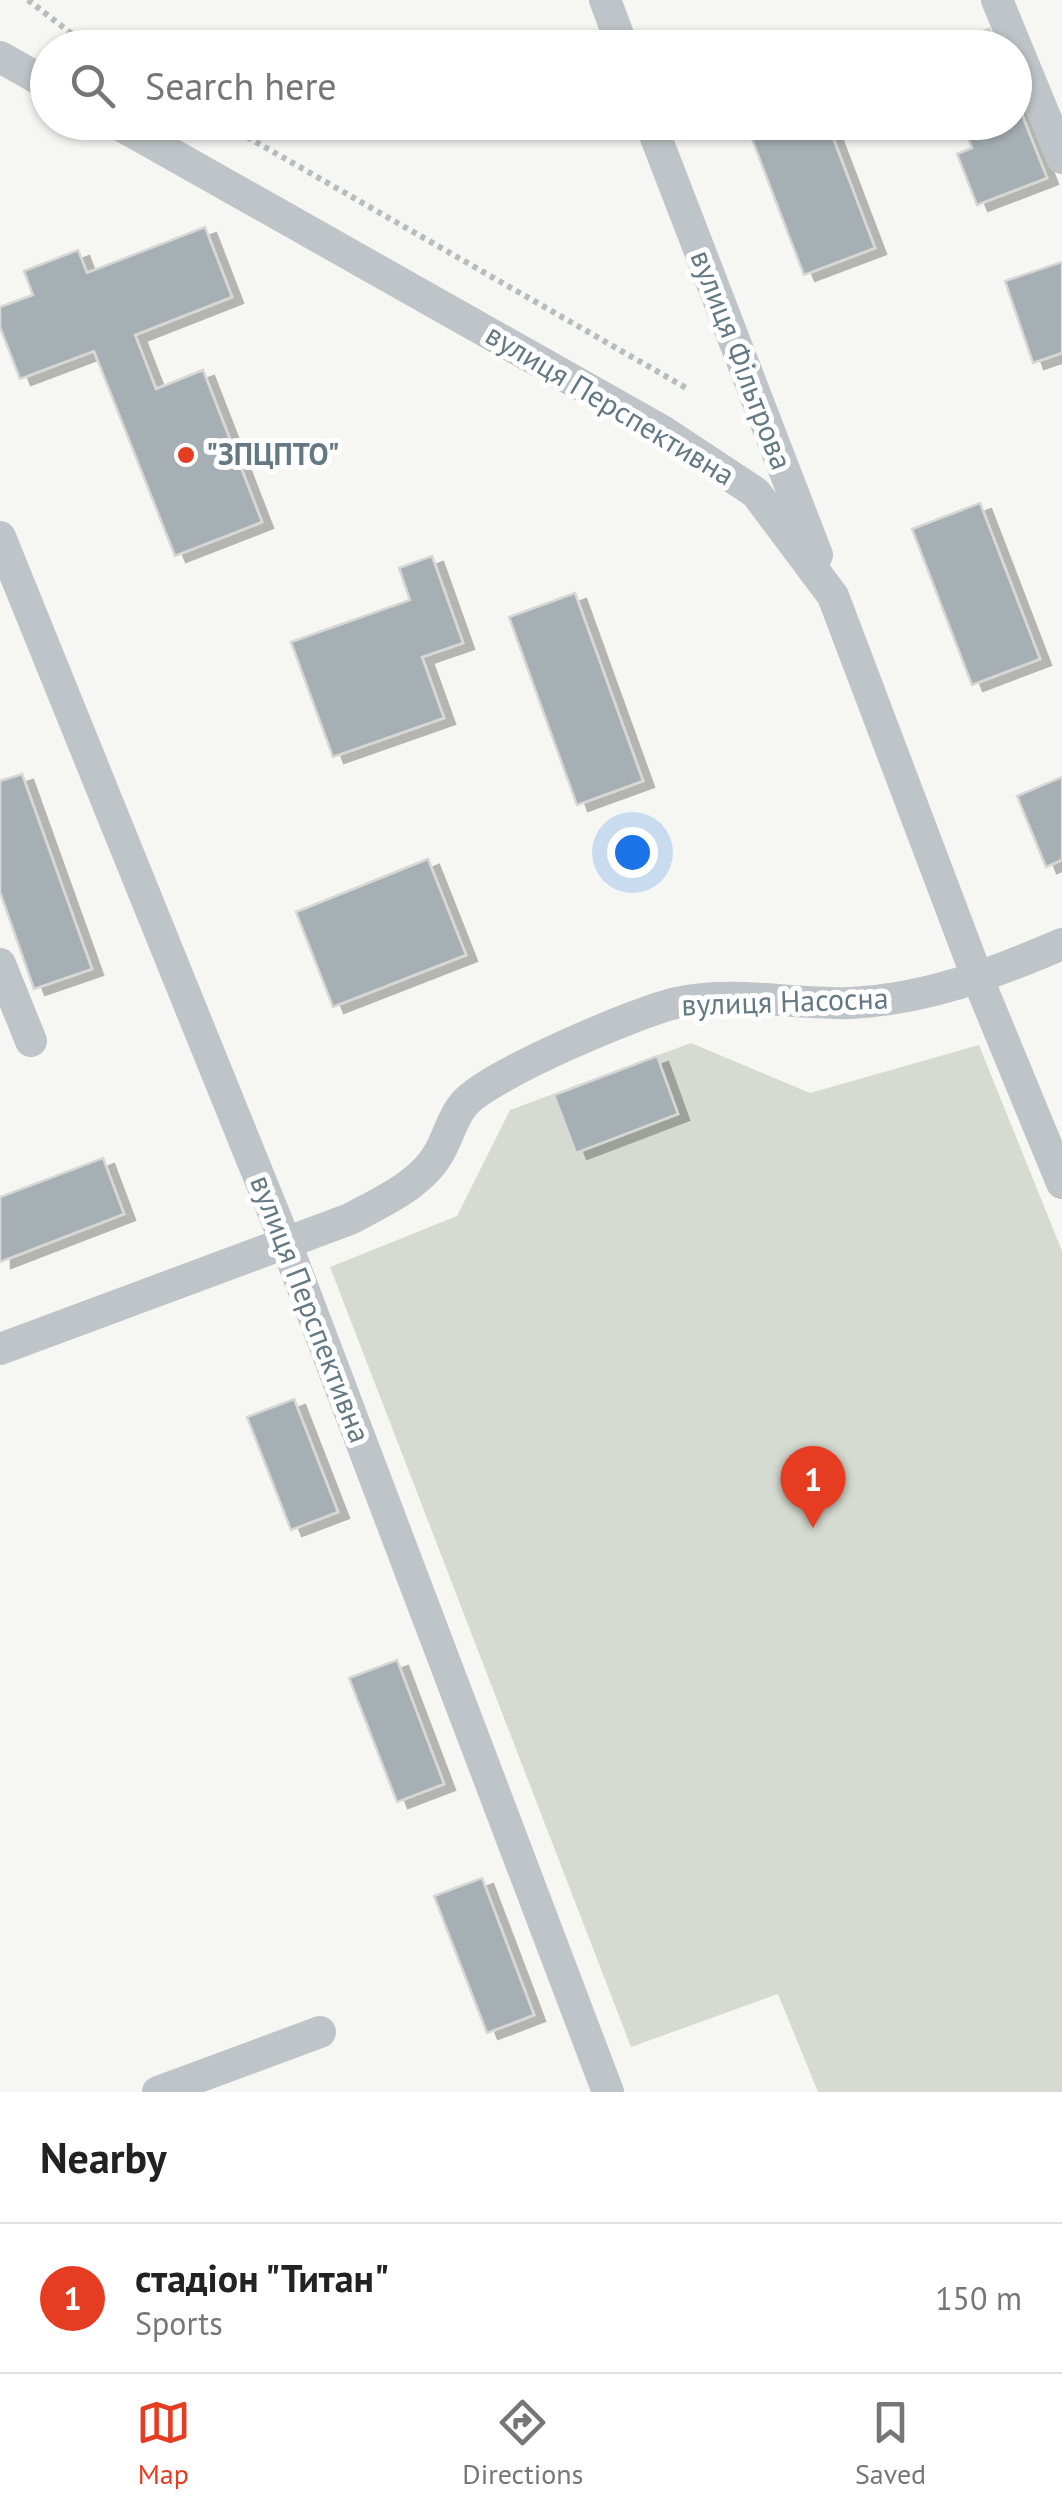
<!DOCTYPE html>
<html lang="en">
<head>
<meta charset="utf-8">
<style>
  :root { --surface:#fff; --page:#f2f2f2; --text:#222; --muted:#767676; --line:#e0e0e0; --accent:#e63d22 }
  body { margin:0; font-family:"PT Sans",sans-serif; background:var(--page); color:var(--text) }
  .you { position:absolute; left:632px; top:852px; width:35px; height:35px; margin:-25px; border:8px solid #fff; border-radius:50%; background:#1a73e8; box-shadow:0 0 0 15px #1a73e833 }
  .badge { display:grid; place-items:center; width:65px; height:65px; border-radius:50%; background:var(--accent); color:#fff; font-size:32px; font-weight:700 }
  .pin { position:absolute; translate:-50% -82px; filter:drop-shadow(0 2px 5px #0008) }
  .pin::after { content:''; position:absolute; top:52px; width:35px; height:30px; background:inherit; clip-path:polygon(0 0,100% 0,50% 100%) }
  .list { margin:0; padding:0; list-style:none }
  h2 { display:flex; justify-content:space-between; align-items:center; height:130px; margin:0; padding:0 40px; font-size:42px }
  h2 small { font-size:32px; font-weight:400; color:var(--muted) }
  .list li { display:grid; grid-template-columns:65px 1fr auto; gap:30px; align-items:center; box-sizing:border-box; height:150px; padding:0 40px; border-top:2px solid var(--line) }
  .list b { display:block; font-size:38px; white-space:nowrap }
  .list p { margin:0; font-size:32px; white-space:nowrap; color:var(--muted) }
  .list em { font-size:32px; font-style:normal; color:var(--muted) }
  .icon { flex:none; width:55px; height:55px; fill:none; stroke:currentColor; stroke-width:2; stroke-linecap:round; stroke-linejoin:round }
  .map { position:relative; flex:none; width:1062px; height:2092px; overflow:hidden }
  .search { position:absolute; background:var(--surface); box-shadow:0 2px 8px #0004; left:30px; right:30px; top:30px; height:110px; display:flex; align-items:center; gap:25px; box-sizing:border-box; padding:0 35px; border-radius:55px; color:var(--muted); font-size:38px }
  .sheet { height:280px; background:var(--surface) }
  nav { display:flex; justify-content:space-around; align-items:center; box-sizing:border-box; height:140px; border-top:2px solid var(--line); background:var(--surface); font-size:28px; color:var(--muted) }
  nav a { display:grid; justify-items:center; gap:5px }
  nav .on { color:var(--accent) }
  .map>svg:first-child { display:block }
</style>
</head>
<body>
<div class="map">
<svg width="1062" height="2092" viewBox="0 0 1062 2092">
  <defs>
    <filter id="shadow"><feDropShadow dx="11" dy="6" stdDeviation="0" flood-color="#0004"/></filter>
  </defs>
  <rect width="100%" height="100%" fill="#f6f6f2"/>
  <path fill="#d6dbd1" d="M691 1043 810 1093 979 1045 1062 1251V2092H818L778 1994 631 2047 330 1267 457 1216 510 1110Z"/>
  <g fill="#a6b0b4" stroke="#d7d7d5" stroke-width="2.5" filter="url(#shadow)">
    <path d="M989 29 996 48H941Z"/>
    <path d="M1014 95 1047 178 977 205 957 154 972 148 962 122H1014Z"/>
    <path d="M757 122H827L875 248 804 275 747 126Z"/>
    <path d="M205 227 232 297 135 335 156 389 203 370 262 522 175 556 94 351 20 379 0 327V307L33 295 24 271 78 250 87 273Z"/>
    <path d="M1062 262V353L1033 363 1005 281Z"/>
    <path d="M980 503 1040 659 972 685 912 529Z"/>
    <path d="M432 556 463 643 422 657 444 718 333 757 291 642 410 600 399 568Z"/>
    <path d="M575 593 643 781 577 805 509 617Z"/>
    <path d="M22 774 92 969 34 989 0 892V781Z"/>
    <path d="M1062 777V860L1046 867 1017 796Z"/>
    <path d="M428 859 466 955 333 1007 296 912Z"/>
    <path d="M657 1056 678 1114 576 1153 554 1095Z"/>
    <path d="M103 1158 124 1214 0 1262V1197Z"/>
    <path d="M294 1399 338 1512 291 1530 247 1417Z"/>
    <path d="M397 1660 444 1784 397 1802 349 1678Z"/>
    <path d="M482 1878 534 2015 487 2033 434 1896Z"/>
  </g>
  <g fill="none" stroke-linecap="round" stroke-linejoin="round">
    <g stroke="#b8bcbe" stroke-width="6" stroke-dasharray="5 5" stroke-linecap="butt">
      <path d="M28 0 90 48"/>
      <path d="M221 122 688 389"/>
    </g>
    <g stroke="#bec4c7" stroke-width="32">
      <path d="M605 0 623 48"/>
      <path d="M997 0 1062 158"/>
      <path d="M0 57 48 84"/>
      <path d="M115 122 664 432 756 493 833 596 978 979 1062 1183"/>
      <path d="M650 122 817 555"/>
      <path d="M0 537 285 1241 608 2092"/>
      <path d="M0 964 31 1041"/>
      <path d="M0 1349 350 1219C381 1202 423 1184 440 1151 449 1135 452 1118 464 1104 488 1075 637 1012 676 1003 735 990 792 1005 851 1003 928 999 992 974 1062 944"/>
      <path d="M158 2092 320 2032"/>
    </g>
  </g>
  <circle fill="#e63d22" stroke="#fff" stroke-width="4" cx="186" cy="455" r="10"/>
  <g text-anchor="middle" stroke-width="10" stroke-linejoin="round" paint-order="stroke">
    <g font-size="30" fill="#647984" stroke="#fff">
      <text transform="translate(741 360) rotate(69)" y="10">вулиця Фільтрова</text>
      <text transform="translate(610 405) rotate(31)" y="10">вулиця Перспективна</text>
      <text transform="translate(785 1002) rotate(-2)" y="10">вулиця Насосна</text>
      <text transform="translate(310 1309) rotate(69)" y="10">вулиця Перспективна</text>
    </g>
    <g font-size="30" font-weight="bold" fill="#647984" stroke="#fff" text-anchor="start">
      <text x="206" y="465">"ЗПЦПТО"</text>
    </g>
  </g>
</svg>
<div class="you"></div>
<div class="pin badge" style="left:813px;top:1528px">1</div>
<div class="search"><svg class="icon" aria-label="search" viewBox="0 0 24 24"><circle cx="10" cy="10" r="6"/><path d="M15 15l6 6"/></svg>Search here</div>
</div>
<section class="sheet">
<h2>Nearby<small></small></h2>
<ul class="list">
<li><span class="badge">1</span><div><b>стадіон &quot;Титан&quot;</b><p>Sports</p></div><em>150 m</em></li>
</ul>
</section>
<nav>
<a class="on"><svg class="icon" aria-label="map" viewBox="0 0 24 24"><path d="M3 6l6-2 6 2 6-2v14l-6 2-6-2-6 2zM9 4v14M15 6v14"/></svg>Map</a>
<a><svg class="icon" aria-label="directions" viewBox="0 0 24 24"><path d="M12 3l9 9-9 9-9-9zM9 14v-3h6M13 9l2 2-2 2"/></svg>Directions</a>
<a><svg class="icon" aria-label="saved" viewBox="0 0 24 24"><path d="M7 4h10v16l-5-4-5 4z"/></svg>Saved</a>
</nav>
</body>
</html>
